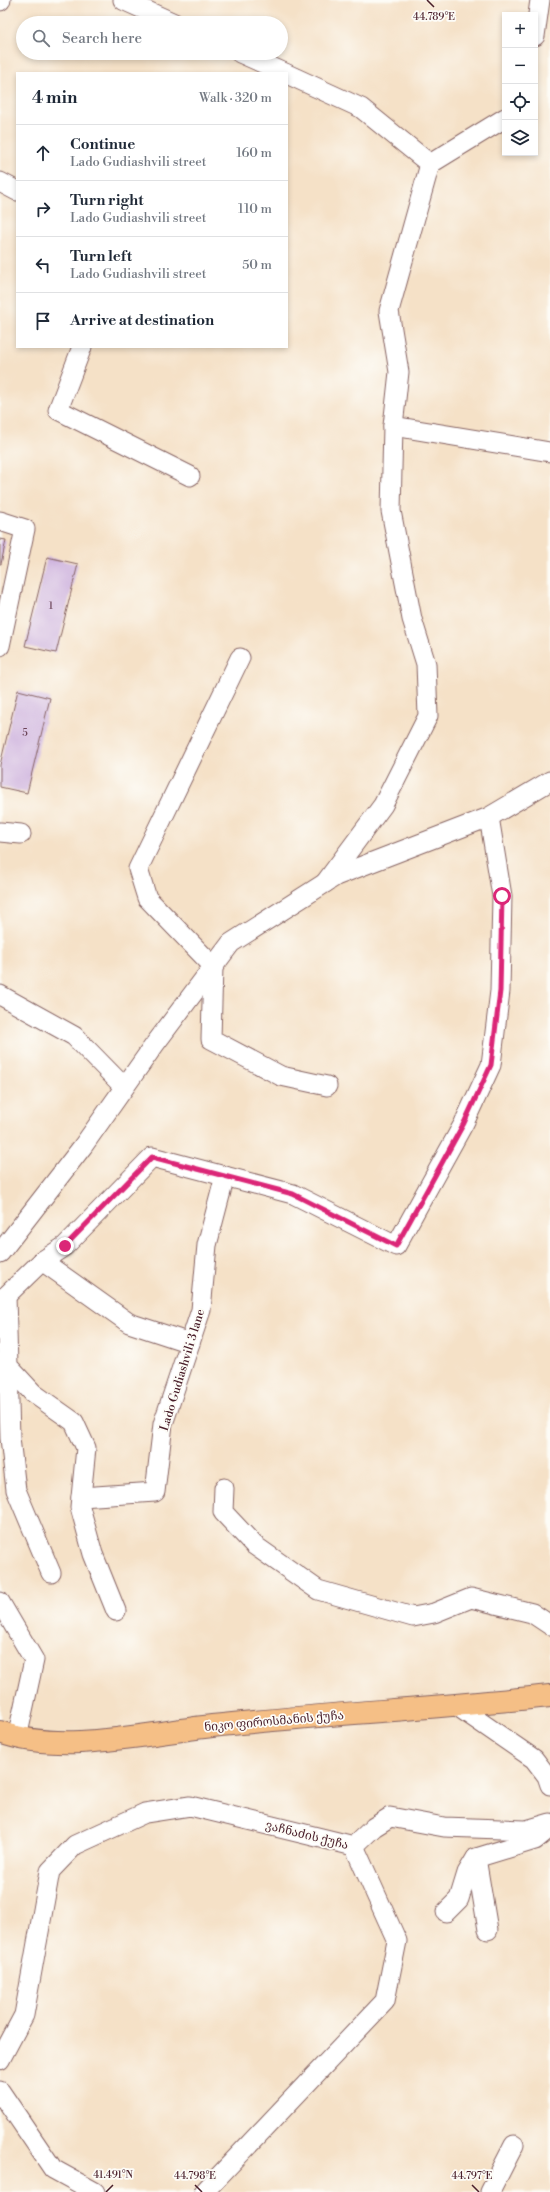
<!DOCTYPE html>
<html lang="en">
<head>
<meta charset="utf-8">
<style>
  :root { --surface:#fff; --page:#f2f2f3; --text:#1f2937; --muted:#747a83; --line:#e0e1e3 }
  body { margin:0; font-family:"Libre Bodoni","Noto Serif Georgian",serif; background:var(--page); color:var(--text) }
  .controls { position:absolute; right:12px; top:12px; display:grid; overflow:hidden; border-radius:0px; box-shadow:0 2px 6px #0003 }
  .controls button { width:36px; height:36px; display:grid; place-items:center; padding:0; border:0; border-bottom:1px solid var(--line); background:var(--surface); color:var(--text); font:20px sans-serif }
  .stop { position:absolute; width:12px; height:12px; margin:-9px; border:3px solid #db2777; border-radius:50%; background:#fff }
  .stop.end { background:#db2777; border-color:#fff; box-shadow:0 1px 4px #0008 }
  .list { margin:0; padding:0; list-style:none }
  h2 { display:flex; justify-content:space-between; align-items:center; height:52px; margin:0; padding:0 16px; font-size:17px }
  h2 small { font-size:13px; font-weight:400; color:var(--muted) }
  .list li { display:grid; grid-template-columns:26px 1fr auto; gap:12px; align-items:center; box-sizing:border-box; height:56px; padding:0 16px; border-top:1px solid var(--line) }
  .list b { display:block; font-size:15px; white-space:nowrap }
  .list p { margin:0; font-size:13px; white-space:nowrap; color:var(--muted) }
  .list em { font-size:13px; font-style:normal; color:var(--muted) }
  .icon { flex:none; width:22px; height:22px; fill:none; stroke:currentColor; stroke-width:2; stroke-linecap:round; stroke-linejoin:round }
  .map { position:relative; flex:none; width:550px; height:2192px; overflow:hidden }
  .search { position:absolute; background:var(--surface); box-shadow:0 2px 6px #0003; left:16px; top:16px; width:272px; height:44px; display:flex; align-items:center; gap:10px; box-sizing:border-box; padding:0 14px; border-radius:22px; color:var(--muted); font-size:15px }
  .panel { position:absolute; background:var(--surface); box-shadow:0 2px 6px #0003; left:16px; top:72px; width:272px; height:276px; border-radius:0px }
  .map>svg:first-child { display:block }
</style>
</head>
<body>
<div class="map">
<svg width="550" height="2192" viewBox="0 0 550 2192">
  <rect width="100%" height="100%" fill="#fdfcf7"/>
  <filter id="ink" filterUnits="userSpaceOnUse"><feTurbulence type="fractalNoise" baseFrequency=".025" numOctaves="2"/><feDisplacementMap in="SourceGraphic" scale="8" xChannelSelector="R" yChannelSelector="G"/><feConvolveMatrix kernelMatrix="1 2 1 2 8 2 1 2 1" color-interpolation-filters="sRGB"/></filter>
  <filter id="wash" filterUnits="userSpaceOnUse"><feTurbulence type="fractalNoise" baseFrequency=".012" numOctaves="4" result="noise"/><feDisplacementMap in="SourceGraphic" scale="16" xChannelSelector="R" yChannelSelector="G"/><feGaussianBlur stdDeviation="0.9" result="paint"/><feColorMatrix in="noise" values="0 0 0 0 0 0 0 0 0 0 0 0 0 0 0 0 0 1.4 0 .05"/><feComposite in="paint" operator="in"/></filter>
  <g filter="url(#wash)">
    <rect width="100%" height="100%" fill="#f5e1c7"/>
    <g id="blocks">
      <g fill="#d0b6df">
        <path d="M0 539 6 540 1 564H0Z"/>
        <path d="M47 557 78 564 56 653 25 646Z"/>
        <path d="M18 690 50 698 27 793 0 787V765Z"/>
      </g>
    </g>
  </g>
  <g filter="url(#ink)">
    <use href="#blocks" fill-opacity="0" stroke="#866362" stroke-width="1"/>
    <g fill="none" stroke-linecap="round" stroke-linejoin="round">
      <g stroke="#866362" stroke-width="21">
        <g id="minor">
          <path d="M123 0 174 23"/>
          <path d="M0 1 1 0"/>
          <path d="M535 36 540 0"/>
          <path d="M240 53 285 73"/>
          <path d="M287 74 361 108 430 164"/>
          <path d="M0 182 17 191"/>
          <path d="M82 347 58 410 190 476"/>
          <path d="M393 426 550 452"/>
          <path d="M0 521 25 529 0 646"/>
          <path d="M240 658 138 869 147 898 213 966 211 1039 281 1076 327 1086"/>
          <path d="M0 832 21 834"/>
          <path d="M325 883 383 805 428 716 426 664 412 619 391 511 393 426 399 372 389 311 430 164 505 118"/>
          <path d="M0 995 74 1036 124 1087"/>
          <path d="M0 1253 83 1146 155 1044 231 943 336 876 489 817 550 781"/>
          <path d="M42 1261 129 1323 190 1343"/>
          <path d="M6 1296 8 1366 33 1393 74 1422 86 1448 80 1507 93 1554 116 1611"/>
          <path d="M0 1299 6 1296 42 1261 65 1246 152 1157 293 1194 396 1246 464 1123 491 1065 500 991 502 896 489 817"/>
          <path d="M8 1366 10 1438 16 1490 51 1573"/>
          <path d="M224 1488 223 1512 254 1545 318 1590 413 1617 434 1613 471 1598 532 1613 550 1625"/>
          <path d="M81 1497 155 1492 163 1424 201 1310 207 1245 225 1176"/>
          <path d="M0 1602 34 1660 17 1738"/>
          <path d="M457 1706 534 1759 547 1776 550 1785"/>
          <path d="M354 1846 374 1827 390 1817 444 1827 526 1830 550 1823"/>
          <path d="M476 1858 488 1930"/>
          <path d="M446 1912 459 1899 467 1873 476 1858 535 1840 546 1831"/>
          <path d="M0 2060 24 2015 50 1871 75 1845 145 1813 190 1806 354 1846 397 1941 385 2001 204 2192"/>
          <path d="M0 2091 53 2169 95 2192"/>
          <path d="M490 2192 514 2145"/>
        </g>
      </g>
      <g stroke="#866362" stroke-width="24">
        <path id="major" d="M0 1732C61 1755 148 1733 212 1726 325 1714 438 1708 550 1696"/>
      </g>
      <use href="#minor" stroke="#fff" stroke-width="19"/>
      <use href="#major" stroke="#f5bf86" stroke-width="22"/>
    </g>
  </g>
  <g fill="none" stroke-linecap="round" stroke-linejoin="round" filter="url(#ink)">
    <path stroke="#db2777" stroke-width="5" d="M65 1246 152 1157 293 1194 396 1246 464 1123 491 1065 500 991 502 896"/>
  </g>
  <path fill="none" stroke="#4a1f2b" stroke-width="1.5" d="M427 0 434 7M195 2185 202 2192M472 2185 479 2192M106 2192 113 2185"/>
  <g text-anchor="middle" stroke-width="3.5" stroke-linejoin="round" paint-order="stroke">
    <g font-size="10" fill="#6c4558">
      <text x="51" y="609">1</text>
      <text x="25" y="736">5</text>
    </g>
    <g font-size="12" fill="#4a1f2b" stroke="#fdfcf7">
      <text transform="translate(182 1370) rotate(-73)" y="4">Lado Gudiashvili 3 lane</text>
      <text transform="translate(274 1721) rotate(-5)" y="4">ნიკო ფიროსმანის ქუჩა</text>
      <text transform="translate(307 1835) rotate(14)" y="4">ვაჩნაძის ქუჩა</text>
    </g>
  </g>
  <g font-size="10" text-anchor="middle" fill="#4a1f2b" stroke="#fdfcf7" stroke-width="3.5" stroke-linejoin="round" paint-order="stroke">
    <text x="434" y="20">44.789°E</text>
    <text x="113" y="2178">41.491°N</text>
    <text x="195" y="2179">44.798°E</text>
    <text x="472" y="2179">44.797°E</text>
  </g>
</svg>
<div class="controls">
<button>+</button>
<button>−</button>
<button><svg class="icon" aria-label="locate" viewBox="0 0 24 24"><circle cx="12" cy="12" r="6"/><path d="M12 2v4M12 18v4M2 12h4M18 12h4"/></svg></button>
<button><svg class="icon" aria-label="layers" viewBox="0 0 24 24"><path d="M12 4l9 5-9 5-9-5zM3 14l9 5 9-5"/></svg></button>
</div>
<div class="stop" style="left:502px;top:896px"></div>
<div class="stop end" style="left:65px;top:1246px"></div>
<div class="search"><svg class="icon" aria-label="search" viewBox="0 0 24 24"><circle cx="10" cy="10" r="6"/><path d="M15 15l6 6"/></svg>Search here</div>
<section class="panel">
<h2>4 min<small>Walk · 320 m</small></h2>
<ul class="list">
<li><svg class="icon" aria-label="ahead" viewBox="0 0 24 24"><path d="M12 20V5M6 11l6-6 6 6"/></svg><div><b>Continue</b><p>Lado Gudiashvili street</p></div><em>160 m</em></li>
<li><svg class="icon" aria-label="right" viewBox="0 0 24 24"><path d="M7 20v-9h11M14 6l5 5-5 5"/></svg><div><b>Turn right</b><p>Lado Gudiashvili street</p></div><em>110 m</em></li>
<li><svg class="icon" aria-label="left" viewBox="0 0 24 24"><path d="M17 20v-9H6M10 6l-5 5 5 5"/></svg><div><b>Turn left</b><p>Lado Gudiashvili street</p></div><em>50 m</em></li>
<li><svg class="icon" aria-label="arrive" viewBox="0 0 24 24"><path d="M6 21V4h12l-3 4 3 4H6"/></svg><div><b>Arrive at destination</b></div></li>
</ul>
</section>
</div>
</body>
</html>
